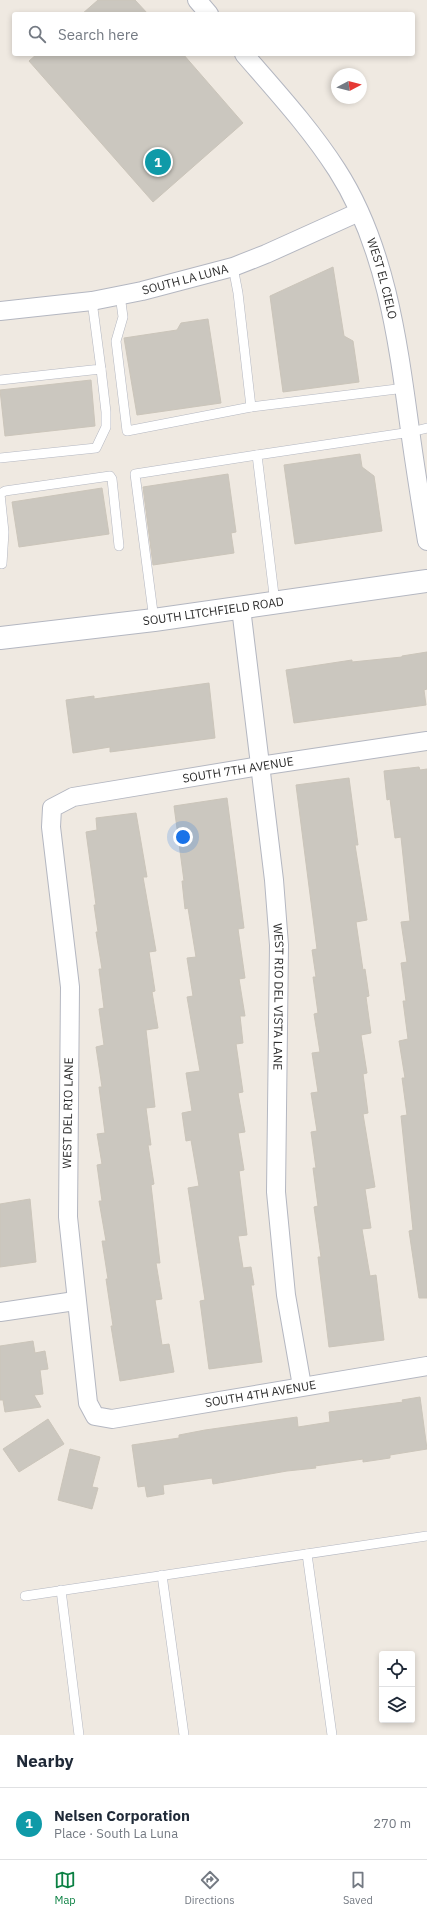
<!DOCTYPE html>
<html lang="en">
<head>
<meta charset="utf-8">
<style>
  :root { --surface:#fff; --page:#f6f6f7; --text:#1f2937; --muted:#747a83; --line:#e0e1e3; --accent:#0b8043 }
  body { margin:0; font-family:"IBM Plex Sans",sans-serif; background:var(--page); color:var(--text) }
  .controls { position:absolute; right:12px; bottom:12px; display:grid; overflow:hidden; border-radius:4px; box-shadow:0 2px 6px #0003 }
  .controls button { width:36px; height:36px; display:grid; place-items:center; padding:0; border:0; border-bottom:1px solid var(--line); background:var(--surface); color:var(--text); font:20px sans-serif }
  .compass { position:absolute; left:331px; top:68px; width:36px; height:36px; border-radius:50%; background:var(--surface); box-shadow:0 2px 6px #0003; rotate:83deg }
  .you { position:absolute; left:183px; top:837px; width:14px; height:14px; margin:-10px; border:3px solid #fff; border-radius:50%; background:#1a73e8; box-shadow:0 0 0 6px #1a73e833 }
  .badge { display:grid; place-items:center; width:26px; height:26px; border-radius:50%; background:var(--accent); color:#fff; font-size:13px; font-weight:700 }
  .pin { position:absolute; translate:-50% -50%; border:2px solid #fff; box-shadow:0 1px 4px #0006 }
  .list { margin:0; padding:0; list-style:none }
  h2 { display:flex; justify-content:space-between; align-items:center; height:52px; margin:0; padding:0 16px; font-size:17px }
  h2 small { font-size:13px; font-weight:400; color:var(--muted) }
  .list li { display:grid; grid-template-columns:26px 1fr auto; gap:12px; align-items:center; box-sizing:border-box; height:72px; padding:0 16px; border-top:1px solid var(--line) }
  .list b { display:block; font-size:15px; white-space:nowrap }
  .list p { margin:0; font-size:13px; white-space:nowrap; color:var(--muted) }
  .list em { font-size:13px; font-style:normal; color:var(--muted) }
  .icon { flex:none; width:22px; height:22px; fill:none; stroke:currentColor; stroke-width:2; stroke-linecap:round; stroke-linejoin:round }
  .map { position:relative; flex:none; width:427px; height:1735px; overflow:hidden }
  .search { position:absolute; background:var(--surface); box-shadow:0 2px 6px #0003; left:12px; right:12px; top:12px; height:44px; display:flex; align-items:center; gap:10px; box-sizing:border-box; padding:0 14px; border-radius:4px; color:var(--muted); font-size:15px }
  .sheet { height:124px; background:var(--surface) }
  nav { display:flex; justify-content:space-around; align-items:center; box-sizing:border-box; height:56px; border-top:1px solid var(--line); background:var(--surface); font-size:11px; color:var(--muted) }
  nav a { display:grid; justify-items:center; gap:2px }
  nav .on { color:var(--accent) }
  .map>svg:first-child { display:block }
</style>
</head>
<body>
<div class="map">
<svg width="427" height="1735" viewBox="0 0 427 1735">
  <rect width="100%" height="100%" fill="#efe9e1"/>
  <g fill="#cbc7bf" stroke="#cbc5ba">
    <path d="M98 0H135L148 14H82Z"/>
    <path d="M37 54H183L243 123 153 202 29 61Z"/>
    <path d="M333 267 344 336 353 341 359 382 283 392 270 296Z"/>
    <path d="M208 319 221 403 137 415 124 338 177 330 181 323Z"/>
    <path d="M91 380 95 426 5 436 0 390Z"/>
    <path d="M360 454 362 467 374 476 382 531 295 544 284 465Z"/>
    <path d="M228 474 236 532 231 533 234 553 153 565 143 487Z"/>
    <path d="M102 488 109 534 19 547 12 502Z"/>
    <path d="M427 652V689L424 690 426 705 294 723 286 670 352 660V662L402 657V656Z"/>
    <path d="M209 683 215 738 110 752V747L73 753 66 700 94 696V699Z"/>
    <path d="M419 767 420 770 427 769V1298H419L409 1231 413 1230 401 1116 407 1115 402 1078H405L399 1041 408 1039 403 1001H406L401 963 407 962 401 922 410 921 401 837 395 838 390 799 387 800 384 771Z"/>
    <path d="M349 778 358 845H355L367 920 356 922 363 970 365 969 369 996 366 997 371 1033 361 1035 367 1073 363 1074 368 1113 363 1114 375 1187 365 1189 371 1228 362 1229 370 1276 376 1275 384 1340 329 1347 318 1257H321L314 1207 318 1206 313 1168H316L311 1132 317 1131 311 1093 318 1092 312 1053 320 1052 314 1014 318 1013 313 977H316L312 950 317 949 296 785Z"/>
    <path d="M227 798 244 928 238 929 245 978 239 979 245 1016H240L243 1043 236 1044 243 1092 238 1093 245 1132 238 1133 244 1170 239 1171 247 1235 238 1236 243 1268 251 1267 254 1285H251L262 1362 209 1369 200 1301 205 1300 188 1188 199 1186 191 1140 186 1141 182 1113 192 1111 186 1073 200 1071 187 997 193 996 187 958 196 957 188 908 185 909 182 881H184L174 806Z"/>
    <path d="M136 813 147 877H143L156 951 149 952 155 991 152 992 158 1028 146 1030 155 1107 146 1108 151 1145H148L154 1184 151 1185 160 1263H156L162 1299 155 1300 162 1345 169 1344 174 1372 120 1381 111 1326H113L106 1279H108L102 1241H106L99 1201H102L97 1165 102 1164 97 1134 105 1133 99 1087H102L96 1047 104 1045 99 1009 104 1008 99 969H102L96 932H98L94 905H96L86 832 97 830 96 818Z"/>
    <path d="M30 1199 36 1262 0 1267V1204Z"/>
    <path d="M33 1341 35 1353 45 1351 48 1369 40 1370 43 1394 34 1395 41 1407 5 1412 3 1400H0V1346Z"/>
    <path d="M420 1397 427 1449 390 1455V1458L363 1462V1459L315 1466 316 1468 287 1471 213 1484 212 1478 163 1485 164 1494 147 1497 145 1486 138 1487 132 1445 179 1438V1435L205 1430 297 1417 298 1427 330 1422 329 1412 403 1402 402 1400Z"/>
    <path d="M48 1419 64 1444 19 1472 3 1449Z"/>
    <path d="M70 1449 100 1457 92 1487 98 1488 92 1509 58 1500Z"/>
  </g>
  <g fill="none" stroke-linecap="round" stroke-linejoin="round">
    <g stroke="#b4b7c1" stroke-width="10">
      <g id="service">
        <path d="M233 267 238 293 251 407 405 388"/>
        <path d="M120 295 123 317 116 341 127 431 251 407"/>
        <path d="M0 380 101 369 92 301"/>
        <path d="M0 458 96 448 106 427V412L101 369"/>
        <path d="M2 564 4 532 0 494 5 491 110 476 112 479 119 546"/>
        <path d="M275 603 257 455 411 432 427 428"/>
        <path d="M154 620 135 474 257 455"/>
        <path d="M307 1554 332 1735"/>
        <path d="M162 1575 184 1735"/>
        <path d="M61 1590 79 1735"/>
        <path d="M25 1596 427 1536"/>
      </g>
    </g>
    <g stroke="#b4b7c1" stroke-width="20">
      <g id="minor">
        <path d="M197 0 209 14"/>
        <path id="s1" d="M244 54C276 91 310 128 337 170 386 246 398 342 410 430 415 467 421 504 427 541"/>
        <path id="s2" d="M0 311 92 301 142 291 233 267 266 254 359 212"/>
        <path id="s3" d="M241 608 274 880 279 945 276 1192 286 1295 302 1386"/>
        <path id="s4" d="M427 741 260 766 73 797 52 808 51 827 70 987 68 1217 88 1403 95 1416 112 1419 427 1366"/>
        <path d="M0 1312 75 1301"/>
      </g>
    </g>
    <g stroke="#b4b7c1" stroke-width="24">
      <g id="secondary">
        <path id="s5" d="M0 638 154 620 427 581"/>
      </g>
    </g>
    <use href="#service" stroke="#fff" stroke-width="9"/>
    <use href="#minor" stroke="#fff" stroke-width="18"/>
    <use href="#secondary" stroke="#fff" stroke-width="22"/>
  </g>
  <g text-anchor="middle" stroke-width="3" stroke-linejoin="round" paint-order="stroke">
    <g font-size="12" fill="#2e2e2e" stroke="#fff">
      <text dy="4" stroke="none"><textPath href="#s2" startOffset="188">SOUTH LA LUNA</textPath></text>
      <text dy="4" stroke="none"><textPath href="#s1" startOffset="267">WEST EL CIELO</textPath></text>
      <text dy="4" stroke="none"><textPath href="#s5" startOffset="215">SOUTH LITCHFIELD ROAD</textPath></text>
      <text transform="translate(238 770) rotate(-9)" y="4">SOUTH 7TH AVENUE</text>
      <text dy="4" stroke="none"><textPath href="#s3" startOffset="391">WEST RIO DEL VISTA LANE</textPath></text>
      <text transform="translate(68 1113) rotate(-89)" y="4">WEST DEL RIO LANE</text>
      <text dy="4" stroke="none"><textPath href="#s4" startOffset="1162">SOUTH 4TH AVENUE</textPath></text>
    </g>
  </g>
</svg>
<div class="controls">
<button><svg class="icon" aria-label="locate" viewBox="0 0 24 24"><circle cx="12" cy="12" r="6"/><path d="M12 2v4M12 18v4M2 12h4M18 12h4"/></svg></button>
<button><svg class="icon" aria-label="layers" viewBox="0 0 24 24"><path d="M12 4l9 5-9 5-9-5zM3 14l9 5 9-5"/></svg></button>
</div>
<svg class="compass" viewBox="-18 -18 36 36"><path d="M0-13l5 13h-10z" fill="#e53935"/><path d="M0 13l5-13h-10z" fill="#747a83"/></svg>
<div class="you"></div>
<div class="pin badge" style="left:158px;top:162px;background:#0f9aa8">1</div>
<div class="search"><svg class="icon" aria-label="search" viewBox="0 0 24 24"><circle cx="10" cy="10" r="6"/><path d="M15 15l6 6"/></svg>Search here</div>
</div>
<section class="sheet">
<h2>Nearby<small></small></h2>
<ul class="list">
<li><span class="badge" style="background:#0f9aa8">1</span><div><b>Nelsen Corporation</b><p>Place · South La Luna</p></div><em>270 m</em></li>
</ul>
</section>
<nav>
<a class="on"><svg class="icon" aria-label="map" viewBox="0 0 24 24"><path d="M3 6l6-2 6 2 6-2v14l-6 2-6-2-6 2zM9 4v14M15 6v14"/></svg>Map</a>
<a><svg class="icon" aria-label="directions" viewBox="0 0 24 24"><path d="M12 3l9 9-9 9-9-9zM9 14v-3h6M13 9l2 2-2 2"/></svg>Directions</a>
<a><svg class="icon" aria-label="saved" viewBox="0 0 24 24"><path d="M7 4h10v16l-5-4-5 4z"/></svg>Saved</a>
</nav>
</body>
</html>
